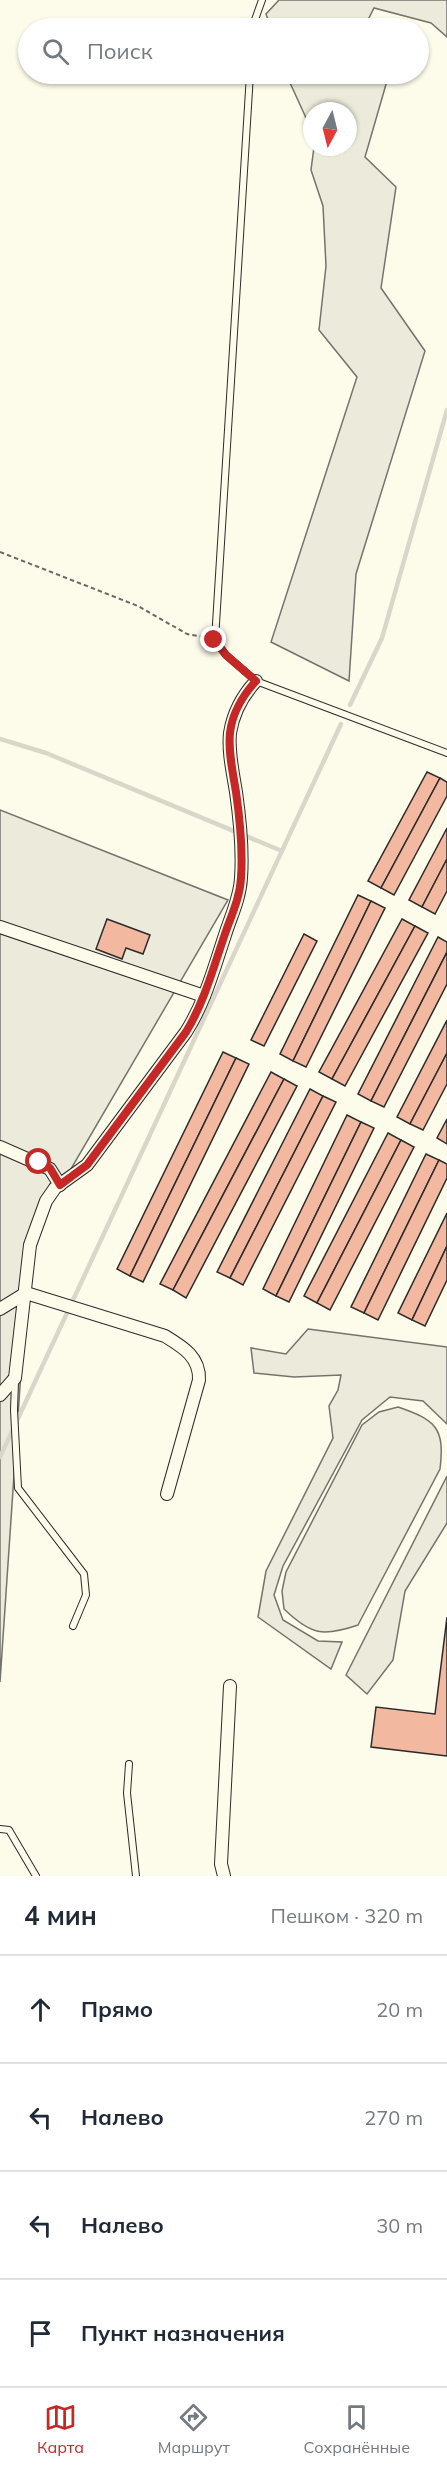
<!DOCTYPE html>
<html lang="ru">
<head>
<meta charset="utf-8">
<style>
  :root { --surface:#fff; --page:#f2f2f3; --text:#1f2937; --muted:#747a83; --line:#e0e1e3; --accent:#c62828 }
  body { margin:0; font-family:Mulish,sans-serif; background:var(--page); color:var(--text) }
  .compass { position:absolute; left:303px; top:102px; width:54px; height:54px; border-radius:50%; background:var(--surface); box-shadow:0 2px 4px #0004; rotate:187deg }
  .stop { position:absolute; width:18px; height:18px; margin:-14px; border:4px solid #c62828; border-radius:50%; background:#fff }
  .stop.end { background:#c62828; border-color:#fff; box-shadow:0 2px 6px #0008 }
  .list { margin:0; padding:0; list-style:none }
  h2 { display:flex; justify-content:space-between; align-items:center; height:78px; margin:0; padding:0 24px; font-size:26px }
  h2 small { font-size:20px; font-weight:400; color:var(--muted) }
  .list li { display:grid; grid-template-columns:39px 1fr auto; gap:18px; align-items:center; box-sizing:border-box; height:108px; padding:0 24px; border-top:2px solid var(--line) }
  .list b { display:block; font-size:22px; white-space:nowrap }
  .list em { font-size:20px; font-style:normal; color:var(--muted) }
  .icon { flex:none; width:33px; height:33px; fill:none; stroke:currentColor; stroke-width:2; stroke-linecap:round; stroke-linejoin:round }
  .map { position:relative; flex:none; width:447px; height:1876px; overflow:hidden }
  .search { position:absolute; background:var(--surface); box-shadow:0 2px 4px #0004; left:18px; right:18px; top:18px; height:66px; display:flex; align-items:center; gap:15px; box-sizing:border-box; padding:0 21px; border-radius:33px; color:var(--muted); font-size:22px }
  .sheet { height:510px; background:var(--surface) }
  nav { display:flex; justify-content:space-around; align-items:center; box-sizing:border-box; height:84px; border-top:2px solid var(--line); background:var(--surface); font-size:16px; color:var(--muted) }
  nav a { display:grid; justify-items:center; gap:3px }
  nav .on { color:var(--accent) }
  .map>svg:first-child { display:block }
</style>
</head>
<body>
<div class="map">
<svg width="447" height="1876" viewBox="0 0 447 1876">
  <rect width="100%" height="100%" fill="#fdfbea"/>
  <g fill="#ecebdb" stroke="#74746e" stroke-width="1.5">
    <path d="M279 0H447V37L431 23 374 8 364 28H271L266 14Z"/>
    <path d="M286 74H389L365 157 396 187 381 288 425 351 356 574 349 681 271 642 357 377 319 330 326 266 323 206 311 170 314 147H348V111H312V131Z"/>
    <path d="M0 810 228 900 30 1239 0 1682Z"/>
    <path d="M308 1329 447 1347V1424L423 1401 390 1397 362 1420 283 1566 274 1595 283 1620 318 1641 342 1642 331 1669 258 1617 266 1571 333 1438 329 1406 338 1390 341 1375 294 1377 254 1373 251 1348 286 1354Z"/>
    <path d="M398 1407C436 1420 445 1428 440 1469L358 1625C323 1637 311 1635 284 1609L282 1591 286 1572 362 1425 379 1412Z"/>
    <path d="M447 1476V1523L405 1591 393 1660 367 1694 346 1675Z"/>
  </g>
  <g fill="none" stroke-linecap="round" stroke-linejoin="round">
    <g stroke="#d8d7c9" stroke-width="4.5">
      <path d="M350 705 382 638 447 410"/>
      <path d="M0 739 46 753 282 851"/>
      <path d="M0 1457 341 724"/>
    </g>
  </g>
  <g fill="#f2b8a0" stroke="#2b2b2b" stroke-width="1.5">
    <path d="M427 772 440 778 381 888 368 881Z"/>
    <path d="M440 778 447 782V796L394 895 381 888Z"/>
    <path d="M447 828V859L422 907 409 900Z"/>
    <path d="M447 859V891L435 914 422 907Z"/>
    <path d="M358 895 371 901 293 1061 280 1054Z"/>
    <path d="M371 901 385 908 306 1067 293 1061Z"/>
    <path d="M107 919 150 935 143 954 126 948 122 959 96 949Z"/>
    <path d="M402 919 415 926 332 1079 319 1072Z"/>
    <path d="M415 926 428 933 345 1086 332 1079Z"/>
    <path d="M304 934 317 941 264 1046 251 1040Z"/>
    <path d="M438 937 447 942V952L371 1101 358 1094Z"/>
    <path d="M447 952V984L384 1107 371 1101Z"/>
    <path d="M447 1020V1053L410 1124 397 1117Z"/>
    <path d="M223 1052 236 1058 130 1276 117 1269Z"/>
    <path d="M447 1053V1084L423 1130 410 1124Z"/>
    <path d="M236 1058 249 1064 143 1282 130 1276Z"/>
    <path d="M271 1072 284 1079 173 1290 160 1284Z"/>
    <path d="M284 1079 297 1086 186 1298 173 1290Z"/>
    <path d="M310 1089 323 1096 230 1278 217 1272Z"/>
    <path d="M323 1096 336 1102 243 1285 230 1278Z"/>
    <path d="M347 1115 361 1122 276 1296 263 1289Z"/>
    <path d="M447 1119V1144L437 1138Z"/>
    <path d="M361 1122 374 1128 289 1302 276 1296Z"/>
    <path d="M388 1133 401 1140 317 1303 304 1296Z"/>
    <path d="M401 1140 414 1147 330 1310 317 1303Z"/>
    <path d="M426 1154 439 1160 364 1313 351 1307Z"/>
    <path d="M439 1160 447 1164V1178L378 1320 364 1313Z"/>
    <path d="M447 1213V1246L412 1320 398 1313Z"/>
    <path d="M447 1246V1280L425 1326 412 1320Z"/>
    <path d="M447 1617V1756L371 1747 376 1707 435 1714Z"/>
  </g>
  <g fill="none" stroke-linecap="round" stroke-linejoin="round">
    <g stroke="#2b2b2b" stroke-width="8">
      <g id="lane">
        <path d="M252 28 262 0"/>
        <path d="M250 74 215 640 226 655 256 681 447 753"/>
        <path d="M15 1382 14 1410 18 1488 84 1574 86 1595 73 1626"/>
        <path d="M129 1764 127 1793 136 1876"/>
        <path d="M0 1829 9 1830 36 1876"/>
      </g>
    </g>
    <g stroke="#2b2b2b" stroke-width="14">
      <g id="street">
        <path d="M0 927 204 996"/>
        <path d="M0 1147 50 1169 60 1185"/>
        <path d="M26 1293 165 1336C183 1347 200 1357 199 1380L167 1494"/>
        <path d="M0 1309 26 1293"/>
        <path d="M0 1395 15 1378 30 1245 46 1201 55 1188 87 1165 186 1032C205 1002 214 968 225 935 231 916 240 898 241 878 243 850 240 820 236 792 233 773 228 752 230 733 233 714 243 695 256 681"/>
        <path d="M224 1876 221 1864 230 1686"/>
      </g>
    </g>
    <path stroke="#6a6964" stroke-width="2" stroke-dasharray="4.5 3" stroke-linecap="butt" d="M0 552 138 606 187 634 204 637"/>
    <use href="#lane" stroke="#fdfbea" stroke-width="6"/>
    <use href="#street" stroke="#fdfbea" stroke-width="12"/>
  </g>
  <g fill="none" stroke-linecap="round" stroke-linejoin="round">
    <path stroke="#c62828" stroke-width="8" d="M39 1162 50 1168 60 1185 87 1165 186 1032C205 1001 214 965 226 931 232 914 240 897 241 878 243 850 240 820 236 792 233 773 228 752 230 733 232 714 243 695 256 681L226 655 214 640"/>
  </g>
</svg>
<svg class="compass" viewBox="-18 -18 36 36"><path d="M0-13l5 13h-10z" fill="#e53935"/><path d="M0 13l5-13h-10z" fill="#747a83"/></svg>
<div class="stop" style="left:39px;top:1162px"></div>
<div class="stop end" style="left:214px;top:640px"></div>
<div class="search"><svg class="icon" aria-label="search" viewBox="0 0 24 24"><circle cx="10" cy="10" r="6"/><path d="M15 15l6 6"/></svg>Поиск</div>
</div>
<section class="sheet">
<h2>4 мин<small>Пешком · 320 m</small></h2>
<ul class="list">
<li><svg class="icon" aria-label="ahead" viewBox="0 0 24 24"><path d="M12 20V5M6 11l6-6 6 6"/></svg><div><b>Прямо</b></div><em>20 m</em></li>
<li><svg class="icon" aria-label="left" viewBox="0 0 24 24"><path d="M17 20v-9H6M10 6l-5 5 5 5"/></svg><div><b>Налево</b></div><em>270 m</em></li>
<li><svg class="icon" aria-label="left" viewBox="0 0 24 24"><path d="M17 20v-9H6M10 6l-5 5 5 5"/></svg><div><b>Налево</b></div><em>30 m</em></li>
<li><svg class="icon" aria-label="arrive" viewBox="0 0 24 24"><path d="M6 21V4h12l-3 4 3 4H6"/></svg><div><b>Пункт назначения</b></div></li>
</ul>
</section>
<nav>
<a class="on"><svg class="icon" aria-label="map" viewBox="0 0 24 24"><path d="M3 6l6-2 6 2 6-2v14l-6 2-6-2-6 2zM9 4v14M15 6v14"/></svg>Карта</a>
<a><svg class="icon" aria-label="directions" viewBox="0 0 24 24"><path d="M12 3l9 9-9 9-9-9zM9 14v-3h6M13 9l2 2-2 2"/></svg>Маршрут</a>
<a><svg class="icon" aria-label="saved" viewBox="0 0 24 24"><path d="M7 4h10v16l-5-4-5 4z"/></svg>Сохранённые</a>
</nav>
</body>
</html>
